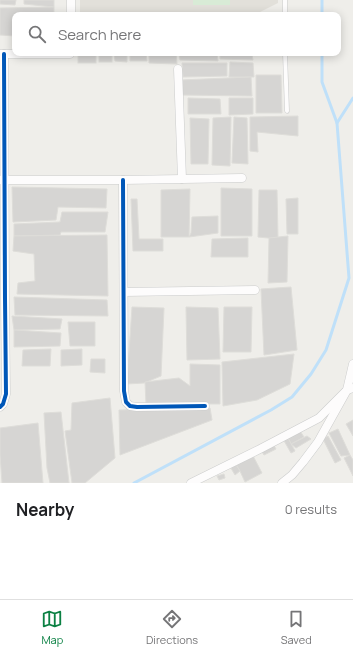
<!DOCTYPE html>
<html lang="en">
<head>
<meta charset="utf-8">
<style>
  :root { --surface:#fff; --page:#f6f6f6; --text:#202124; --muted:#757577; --line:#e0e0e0; --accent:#0b8043 }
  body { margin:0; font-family:Manrope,sans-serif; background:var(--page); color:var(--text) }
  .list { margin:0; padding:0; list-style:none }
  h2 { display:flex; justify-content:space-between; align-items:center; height:52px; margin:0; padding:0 16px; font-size:17px }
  h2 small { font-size:13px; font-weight:400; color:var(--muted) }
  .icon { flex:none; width:22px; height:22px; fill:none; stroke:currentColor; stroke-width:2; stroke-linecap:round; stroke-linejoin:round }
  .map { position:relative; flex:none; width:353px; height:483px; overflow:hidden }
  .search { position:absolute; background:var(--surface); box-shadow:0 2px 10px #0003; left:12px; right:12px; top:12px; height:44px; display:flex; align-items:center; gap:10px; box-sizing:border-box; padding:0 14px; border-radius:8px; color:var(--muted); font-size:15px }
  .sheet { height:116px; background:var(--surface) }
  nav { display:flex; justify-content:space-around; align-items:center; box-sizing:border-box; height:56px; border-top:1px solid var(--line); background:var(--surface); font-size:11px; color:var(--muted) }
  nav a { display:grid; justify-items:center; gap:2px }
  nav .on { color:var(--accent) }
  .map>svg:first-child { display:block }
</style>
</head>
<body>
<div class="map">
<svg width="353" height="483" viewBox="0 0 353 483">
  <rect width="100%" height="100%" fill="#efeeea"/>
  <path fill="#e2e0da" d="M80 0H278V3L254 15H80Z"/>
  <rect fill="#d8ebd6" x="193" y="0" width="37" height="5"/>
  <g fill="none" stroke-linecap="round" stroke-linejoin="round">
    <g stroke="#bfe0f9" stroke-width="3">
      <path d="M322 0V15"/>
      <path d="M337 123 353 98"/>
      <path d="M134 483 271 410 292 397 311 374 326 350 349 278 337 123 322 82V53"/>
    </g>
  </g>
  <g fill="#d6d5d3" stroke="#deddd9">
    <path d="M0 0H16L15 5 0 4Z"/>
    <path d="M24 0H54V7L24 4Z"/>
    <path d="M54 7V15H15V36L0 35V8Z"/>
    <rect x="78" y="53" width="18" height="10"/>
    <rect x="99" y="53" width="13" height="9"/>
    <path d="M114 53H127V62L115 61Z"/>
    <path d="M130 53H146L147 61H130Z"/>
    <path d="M149 53H176L177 64 149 63Z"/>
    <path d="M179 53H217L218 61 180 60Z"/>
    <path d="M220 54 252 55 253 60 220 59Z"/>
    <path d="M230 62 253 63 254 77H229Z"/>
    <path d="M182 63H227V76L183 77Z"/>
    <path d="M256 75H281L282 113H256Z"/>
    <path d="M251 77 252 96 181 95V80Z"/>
    <path d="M188 98 220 99 221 114H188Z"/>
    <path d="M229 98H253V114L229 115Z"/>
    <path d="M298 116V136L257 132 258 152 250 151V117Z"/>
    <path d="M231 117 230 166 212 165 213 118Z"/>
    <path d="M234 117 247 118 248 164 232 163Z"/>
    <path d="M190 118 209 119 208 164H191Z"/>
    <path d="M12 187 107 189 106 208 58 207 56 220 13 222Z"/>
    <path d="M221 188 252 189V236H221Z"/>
    <path d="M190 189 189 237H161V190Z"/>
    <path d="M259 190H277L278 239 258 237Z"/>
    <path d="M298 198V234H287L286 199Z"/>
    <path d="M131 199H137L139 239H163V251H133Z"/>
    <path d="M62 212H108L105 232H61L60 235 14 236V224L60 222Z"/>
    <path d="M218 216V233L189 237 191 233 192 217Z"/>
    <path d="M107 235 108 296 17 294 18 283 35 281 34 254 13 251 14 236Z"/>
    <path d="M288 236 287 282 268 283 269 238Z"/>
    <path d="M248 238V257H211L212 239Z"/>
    <path d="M291 287 297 350 264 355 261 289Z"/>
    <path d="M14 297 107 300 108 316 15 315Z"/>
    <path d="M132 307 164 308 161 376 144 383 127 384Z"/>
    <path d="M186 307 218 308 220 359 187 360Z"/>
    <path d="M224 307H252L251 352H223Z"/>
    <path d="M12 316 62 319 60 329 14 330Z"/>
    <path d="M68 322H95V346H70Z"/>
    <path d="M14 330 61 333 60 346 14 347Z"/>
    <path d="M51 349 50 366H22L23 350Z"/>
    <path d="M82 349V365L61 366V350Z"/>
    <path d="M294 354 290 384 257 400 223 406 222 362Z"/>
    <path d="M91 359H105V373L90 372Z"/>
    <path d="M190 364 220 365V404H146L145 382 179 378 190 386Z"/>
    <path d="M110 398 115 458 85 483H72L65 431 71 430 72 403Z"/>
    <path d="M210 408 212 420 120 455 119 410Z"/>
    <path d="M61 412 69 483H50L47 468 44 413Z"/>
    <path d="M353 420V436L346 424Z"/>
    <path d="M38 423 43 483H2L0 455V428Z"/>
    <path d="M338 429 350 455 341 456 329 433Z"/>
    <path d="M300 431 304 437 291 444 288 438Z"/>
    <path d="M307 436 311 439 296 448 291 444Z"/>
    <path d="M328 436 341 460 335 463 323 439Z"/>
    <path d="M288 438 295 451 291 453 283 439Z"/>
    <path d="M273 444 276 449 264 455 261 450Z"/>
    <path d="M250 450 262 473 245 482 240 471 233 460Z"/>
    <path d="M350 455 353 460V476L344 458Z"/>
    <path d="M233 460 240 471 235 475 228 463Z"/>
    <path d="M224 474 225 478 219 480 217 476Z"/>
  </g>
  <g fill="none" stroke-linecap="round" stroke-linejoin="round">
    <g stroke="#cbcccc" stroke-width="5">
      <g id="service">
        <path d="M285 15V0"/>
        <path d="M285 53 287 111"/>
      </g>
    </g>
    <g stroke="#cbcccc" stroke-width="9">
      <g id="minor">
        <path d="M71 15V0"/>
        <path d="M0 54H70V53"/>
        <path d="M178 69 182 179"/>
        <path d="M0 180H123L242 178"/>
        <path d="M123 180 124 391 126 402 130 406 137 407 205 406"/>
        <path d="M124 292 255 290"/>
        <path d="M0 407 3 404 6 394 5 298 4 54"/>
        <path d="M191 483 260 449 319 418 347 390 353 388"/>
        <path d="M282 483 292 475 303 462 318 442 347 390 353 364"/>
      </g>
    </g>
    <use href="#service" stroke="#fdfcfc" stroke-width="4"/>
    <use href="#minor" stroke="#fdfcfc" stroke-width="8"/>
    <g stroke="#fff" stroke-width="6">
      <g id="cycleway">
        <path d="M123 180 124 391 126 402 130 406 137 407 205 406"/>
        <path d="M0 407 3 404 6 394 5 298 4 54"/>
      </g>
    </g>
    <use href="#cycleway" stroke="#0057b8" stroke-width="4"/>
  </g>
</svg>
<div class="search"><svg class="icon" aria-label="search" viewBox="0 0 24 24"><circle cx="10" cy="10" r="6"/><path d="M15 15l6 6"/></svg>Search here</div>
</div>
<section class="sheet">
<h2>Nearby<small>0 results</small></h2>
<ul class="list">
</ul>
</section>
<nav>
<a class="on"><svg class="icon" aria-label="map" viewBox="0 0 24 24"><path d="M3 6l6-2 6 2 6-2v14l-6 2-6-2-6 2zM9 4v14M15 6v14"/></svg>Map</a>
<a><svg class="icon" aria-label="directions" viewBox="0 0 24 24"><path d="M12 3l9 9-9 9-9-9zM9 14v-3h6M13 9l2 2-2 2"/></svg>Directions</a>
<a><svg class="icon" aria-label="saved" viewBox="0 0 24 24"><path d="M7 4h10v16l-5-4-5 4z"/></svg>Saved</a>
</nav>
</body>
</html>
